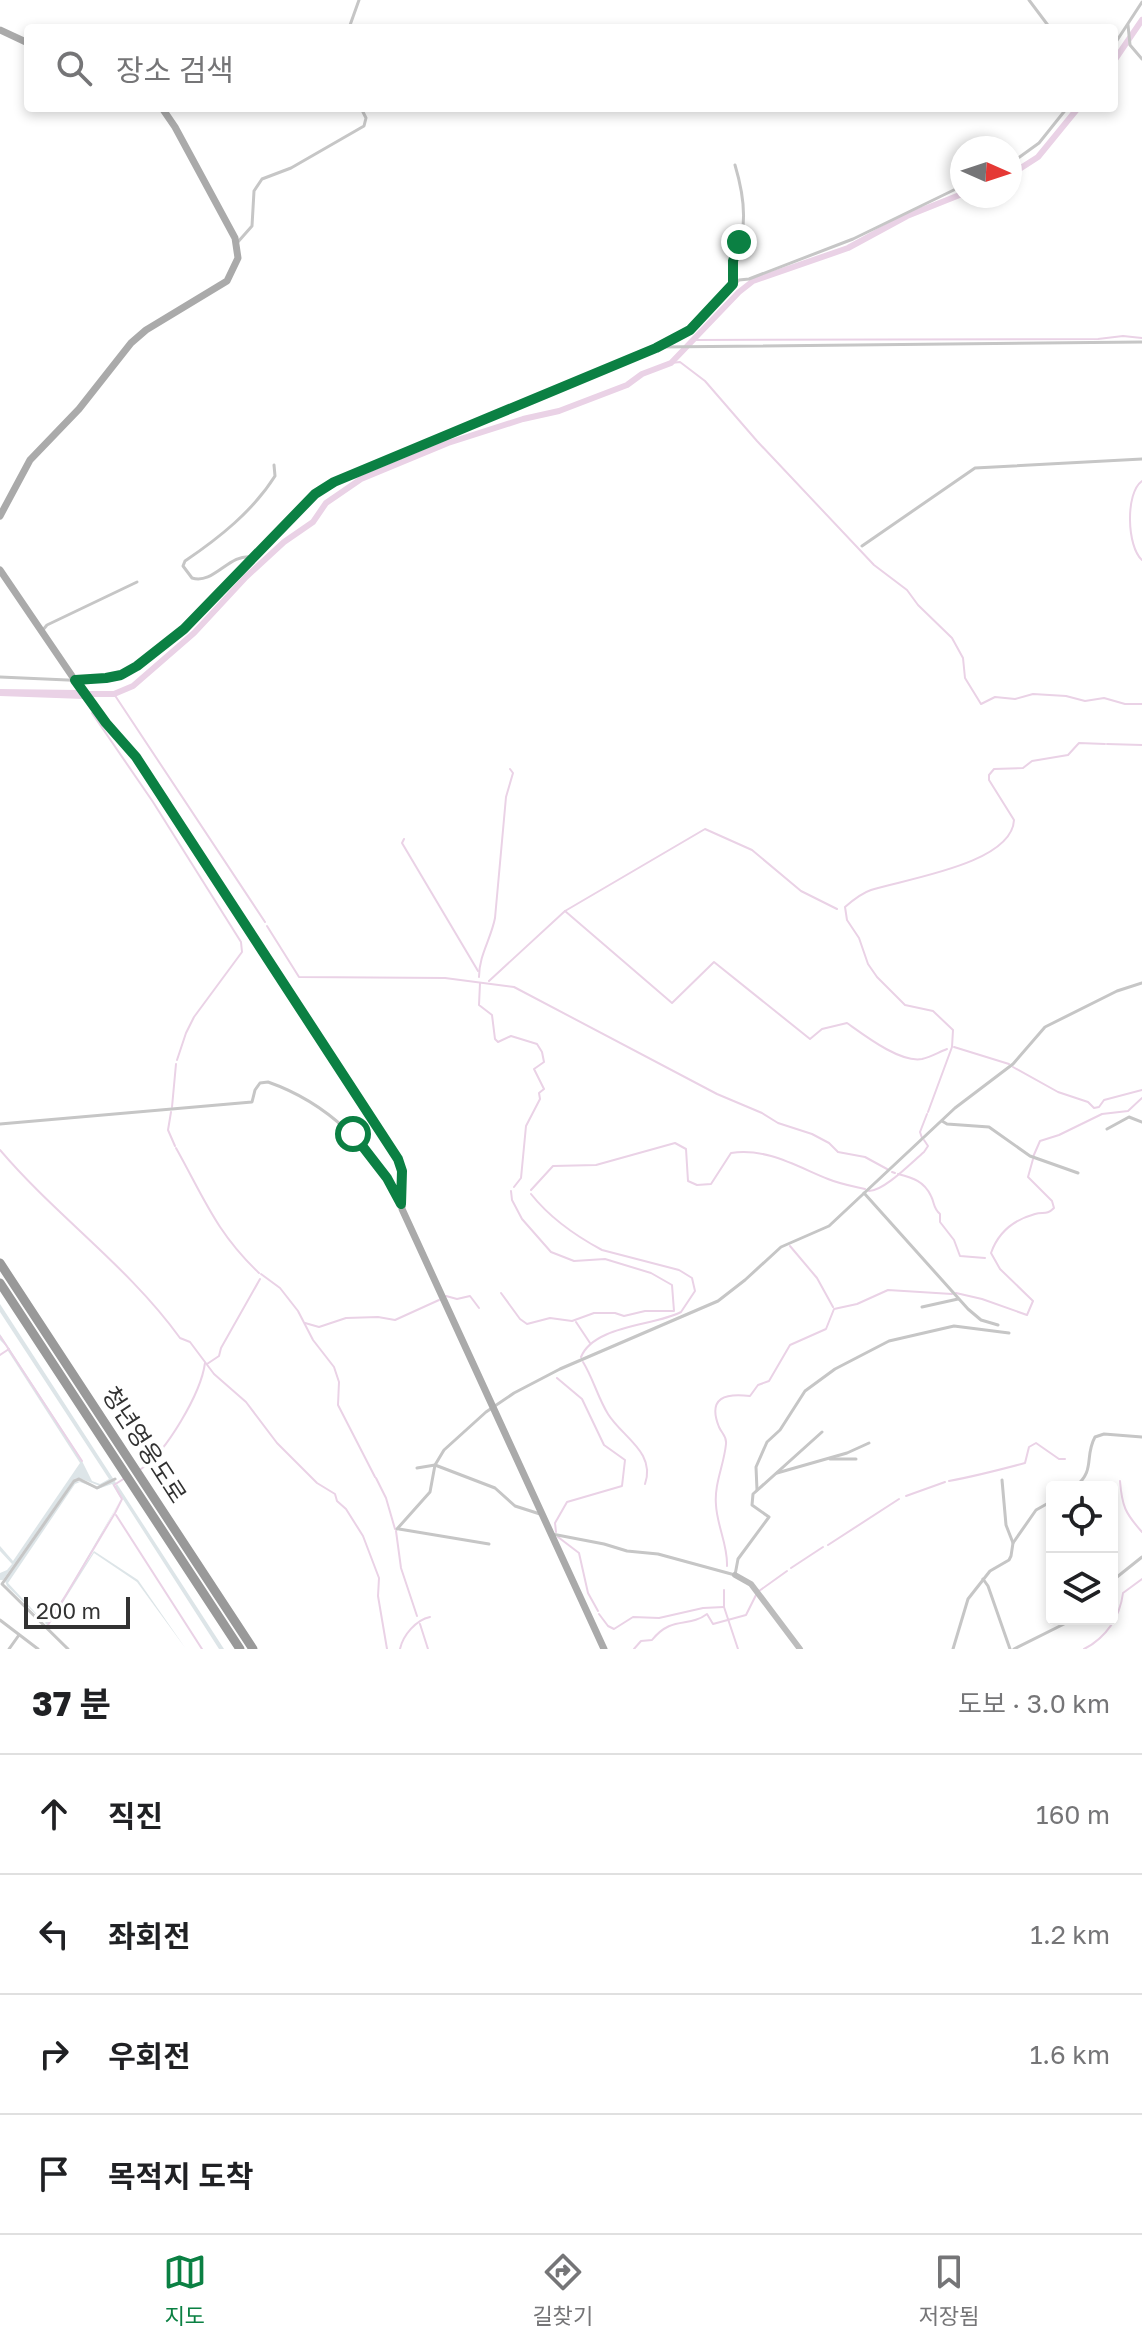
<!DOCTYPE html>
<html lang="ko">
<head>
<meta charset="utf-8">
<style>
  :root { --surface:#fff; --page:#f2f2f2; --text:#202124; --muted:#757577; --line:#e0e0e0; --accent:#0b8043 }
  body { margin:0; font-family:"Golos Text","Noto Sans KR",sans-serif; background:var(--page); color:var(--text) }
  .controls { position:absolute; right:24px; bottom:24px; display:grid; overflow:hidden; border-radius:8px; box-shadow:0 4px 12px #0003 }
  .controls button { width:72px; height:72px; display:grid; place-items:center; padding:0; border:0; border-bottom:2px solid var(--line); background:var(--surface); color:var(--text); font:40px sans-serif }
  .compass { position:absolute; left:950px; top:136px; width:72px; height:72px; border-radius:50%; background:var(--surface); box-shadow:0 4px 12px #0003; rotate:93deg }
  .scale { position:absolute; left:24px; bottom:20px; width:106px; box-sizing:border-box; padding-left:8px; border:4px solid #323232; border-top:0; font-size:22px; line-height:28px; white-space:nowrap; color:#323232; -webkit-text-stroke:6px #fff; paint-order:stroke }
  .stop { position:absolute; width:24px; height:24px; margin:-18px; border:6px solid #0b8043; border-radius:50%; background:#fff }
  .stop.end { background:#0b8043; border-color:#fff; box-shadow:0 2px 8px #0008 }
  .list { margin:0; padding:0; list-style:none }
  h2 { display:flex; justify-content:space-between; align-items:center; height:104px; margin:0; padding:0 32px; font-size:34px }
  h2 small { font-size:26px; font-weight:400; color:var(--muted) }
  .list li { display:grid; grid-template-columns:52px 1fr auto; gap:24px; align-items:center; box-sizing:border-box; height:120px; padding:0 32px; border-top:2px solid var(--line) }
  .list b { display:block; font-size:30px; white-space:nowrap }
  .list em { font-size:26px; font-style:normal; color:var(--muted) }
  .icon { flex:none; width:44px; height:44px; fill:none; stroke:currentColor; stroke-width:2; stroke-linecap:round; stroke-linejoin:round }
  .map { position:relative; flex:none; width:1142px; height:1649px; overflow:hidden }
  .search { position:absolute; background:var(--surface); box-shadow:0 4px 12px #0003; left:24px; right:24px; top:24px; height:88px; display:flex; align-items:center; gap:20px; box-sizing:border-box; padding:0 28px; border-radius:8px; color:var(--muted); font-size:30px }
  .sheet { height:584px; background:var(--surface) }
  nav { display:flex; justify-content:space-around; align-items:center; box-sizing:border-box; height:112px; border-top:2px solid var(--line); background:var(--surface); font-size:22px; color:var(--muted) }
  nav a { display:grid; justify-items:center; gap:4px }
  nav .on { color:var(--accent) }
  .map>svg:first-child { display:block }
</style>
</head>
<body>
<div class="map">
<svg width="1142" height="1649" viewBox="0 0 1142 1649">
  <rect width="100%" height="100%" fill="#fff"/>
  <path fill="#dde5e8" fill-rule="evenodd" d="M0 1304 116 1483 114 1487 117 1484 224 1649H219L119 1493 121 1499 81 1571 94 1551 138 1580 186 1649 137 1582 94 1553 48 1626 7 1586 5 1581 74 1482 82 1481 97 1488 100 1486 79 1478 74 1479 3 1580H0V1573L7 1570 12 1564 0 1551V1546L13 1561 80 1463 8 1351 9 1349 0 1340V1334L80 1457 92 1481 100 1484 109 1479 0 1312ZM80 1482 98 1489 112 1484 121 1499 66 1594 45 1623 8 1583 75 1484Z"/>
  <path fill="#ead2e6" d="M0 689 79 690 84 699 0 696Z"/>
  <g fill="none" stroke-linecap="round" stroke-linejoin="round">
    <g stroke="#ead2e6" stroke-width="2">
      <path d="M693 340 1098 339 1123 336 1142 338"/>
      <path d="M671 363 680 362 705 381 757 441 874 565 907 590 918 605 952 638 963 658 965 678 981 704 995 697 1015 699 1033 694 1066 696 1085 701 1104 698 1125 704H1142"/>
      <path d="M1142 481C1125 493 1127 547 1142 560"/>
      <path d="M114 694 265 922"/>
      <path d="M92 713 153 802 241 942 242 952 194 1017 186 1033 177 1060"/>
      <path d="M1107 744 1142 745"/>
      <path d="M404 839 402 843 478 971"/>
      <path d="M565 911 672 1003 714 962 810 1039 822 1029 847 1023C864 1035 900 1063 922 1059 931 1057 939 1052 947 1049"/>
      <path d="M267 926 299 977 445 978 514 987 717 1094 762 1113 778 1123 812 1134 829 1143 838 1152 865 1157 887 1169"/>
      <path d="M479 977C479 955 491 939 495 918L506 797 513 773 510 769"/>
      <path d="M489 981 565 911 705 829 752 850 801 891 837 909"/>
      <path d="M480 983 479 1005 492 1015 495 1039 498 1042 511 1036 537 1044 542 1052 544 1062 534 1069 544 1089 539 1093 540 1099 526 1126 521 1178 514 1187"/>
      <path d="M954 1047 1009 1064"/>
      <path d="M1013 1067 1058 1092 1088 1102 1094 1108 1099 1107 1104 1100 1142 1090"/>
      <path d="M172 1107 176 1064"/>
      <path d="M171 1112 168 1130 175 1146"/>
      <path d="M928 1112 952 1047 953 1030 933 1011 905 1005 877 977 868 964 859 938 847 920 845 907C853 900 862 893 871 890 905 879 1012 864 1014 820L989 780V775L994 769 1023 768 1032 761 1068 755 1079 743 1105 744"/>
      <path d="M922 1138 920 1132 927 1114"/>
      <path d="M176 1148C204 1198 216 1232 259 1273"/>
      <path d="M0 1150C56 1216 129 1267 180 1338L190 1342 214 1374 246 1402 277 1443 317 1483 335 1494 337 1501 346 1509 363 1536 379 1578 378 1596 387 1649"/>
      <path d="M1033 1157 1040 1141 1059 1135 1102 1114 1128 1111 1142 1098"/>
      <path d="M892 1172 895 1173"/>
      <path d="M898 1174C913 1178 924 1181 931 1196 935 1204 933 1208 940 1214V1222L954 1240 960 1256 985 1258"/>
      <path d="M531 1190 553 1166 596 1165 675 1143 686 1149 688 1181 697 1185 711 1184 731 1153C765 1147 798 1167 828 1179 840 1184 852 1186 865 1189"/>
      <path d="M869 1191C884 1191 911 1163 924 1152L928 1146 924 1140"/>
      <path d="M531 1194C550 1218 574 1235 602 1250L679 1270 692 1278 695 1291 681 1312C655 1326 594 1325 581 1357"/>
      <path d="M790 1246 817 1278 833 1307"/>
      <path d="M261 1274 280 1288 298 1311 313 1340 334 1367 339 1382 338 1405 375 1477"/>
      <path d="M501 1293 520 1319 527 1324 550 1318 572 1321 594 1313H615L624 1316 645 1311H674L672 1285 651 1273 605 1259 574 1261 551 1252 522 1219 512 1200 511 1191"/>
      <path d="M956 1293 982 1299 1027 1315 1033 1301 1000 1269 991 1253C998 1233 1013 1220 1035 1214 1044 1212 1047 1215 1054 1208L1052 1201 1028 1177 1033 1159"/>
      <path d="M446 1296 457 1299 470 1296 479 1308"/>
      <path d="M576 1322 590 1343"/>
      <path d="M305 1323 319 1327 346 1318 378 1317 395 1320 439 1300"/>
      <path d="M0 1336 82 1461"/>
      <path d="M0 1355 9 1349"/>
      <path d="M583 1362C593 1378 598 1398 608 1414 622 1437 656 1452 645 1484"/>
      <path d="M207 1364 219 1356 221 1348 260 1279"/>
      <path d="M141 1469C166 1453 201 1393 205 1363"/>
      <path d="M376 1478 386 1498 395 1529"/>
      <path d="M949 1481C976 1476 999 1470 1025 1463L1029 1447 1036 1443 1059 1459H1065"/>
      <path d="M1120 1481C1122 1506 1125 1513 1142 1532"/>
      <path d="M906 1496 945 1482"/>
      <path d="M116 1515 202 1649"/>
      <path d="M396 1531 401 1568 417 1616"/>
      <path d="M556 1532 555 1523 567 1502 622 1486 625 1460 604 1445 582 1399 557 1378"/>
      <path d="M558 1537 579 1553 588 1593 598 1611"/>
      <path d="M828 1545 899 1499"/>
      <path d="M727 1566C728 1545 717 1526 716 1505 714 1484 724 1465 726 1444 727 1436 722 1434 719 1427 707 1397 726 1393 750 1396L758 1385 769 1381 790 1345 826 1329 834 1309 857 1304 888 1290 952 1294"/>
      <path d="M791 1568 823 1547"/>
      <path d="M724 1590V1607L738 1649"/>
      <path d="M759 1591 787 1571"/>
      <path d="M599 1614 608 1626 614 1629 633 1617 659 1618 703 1608 724 1607"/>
      <path d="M420 1624 428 1649"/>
      <path d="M48 1625 115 1513 122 1499 114 1485 125 1478"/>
      <path d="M400 1649C403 1635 416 1620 430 1617"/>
      <path d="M634 1649 641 1641 652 1640C672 1615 689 1628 707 1614L713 1624 746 1615 756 1595"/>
      <path d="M1084 1649C1106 1638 1120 1617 1123 1593L1142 1579"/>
    </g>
    <g stroke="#ead2e6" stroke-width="6">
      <path d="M1114 61 1142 20"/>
      <path d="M1010 175 1038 157 1078 108"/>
      <path d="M84 694H114L133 686 194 633 246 577 284 542 313 522 326 503 361 479 448 443 523 419 559 411 627 385 642 374 671 363 739 292 753 281 848 248 907 216 962 194"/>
    </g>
    <g stroke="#c6c6c6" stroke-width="3">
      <path d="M1029 0 1050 28"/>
      <path d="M1128 25 1130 45 1142 59"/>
      <path d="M349 28 359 0"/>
      <path d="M1114 45 1142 2"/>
      <path d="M1010 164 1039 143 1067 108"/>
      <path d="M237 243 252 226 254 191 262 179 291 168 364 126 366 118 361 108"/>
      <path d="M733 282C732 264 738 251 742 233 746 212 741 185 735 165"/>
      <path d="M658 347 1142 342"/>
      <path d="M862 546 975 468 1142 459"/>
      <path d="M252 557C229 553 214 585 192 578L183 566 185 561C219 538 253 511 275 476L274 465"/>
      <path d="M42 631 47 625 137 582"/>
      <path d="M0 677 90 681 121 675 137 666 184 629 315 494 334 482 670 341 690 330 739 280 749 279 853 239 962 186"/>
      <path d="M942 1121 947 1124 989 1127 1030 1156 1078 1173"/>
      <path d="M0 1124 252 1102 255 1090 260 1083 268 1082C328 1103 372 1147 400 1203"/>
      <path d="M1107 1129 1129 1117 1142 1122"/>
      <path d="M864 1193 968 1309 981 1320 998 1325"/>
      <path d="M922 1307 958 1299"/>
      <path d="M830 1459H856"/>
      <path d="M417 1468 435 1465 495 1488 515 1506 540 1514"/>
      <path d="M777 1473 847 1453 869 1443"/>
      <path d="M1075 1487C1096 1470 1084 1457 1095 1437L1104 1434 1142 1437"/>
      <path d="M757 1490 756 1467 767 1442 780 1430 805 1391 835 1369 889 1341 954 1326 1009 1333"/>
      <path d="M397 1529 430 1492 435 1465 444 1450 486 1412 514 1393 560 1369 718 1301 745 1280 781 1247 829 1226 955 1108 1013 1064 1045 1027 1117 991 1142 983"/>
      <path d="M399 1529 489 1544"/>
      <path d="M552 1534 604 1544 627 1551 658 1554 735 1575 738 1559 769 1517 752 1505 753 1494 822 1432"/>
      <path d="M1013 1543 1036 1510 1052 1501"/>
      <path d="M983 1579 988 1586 1010 1649"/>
      <path d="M1112 1581 1142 1557"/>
      <path d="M0 1620 38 1649"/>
      <path d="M9 1649 19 1635"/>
      <path d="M68 1649 2 1584 74 1481 79 1479 97 1488 115 1479"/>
      <path d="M953 1649 968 1599 990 1571 1009 1560 1011 1556 1013 1543 1006 1525 1002 1480"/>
      <path d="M1014 1649 1074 1619"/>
    </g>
    <path stroke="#bcbcbc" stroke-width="6" d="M735 1575 751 1584 800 1649"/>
    <g stroke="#aaa" stroke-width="7">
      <path d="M0 30 28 43"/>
      <path d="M0 516 30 460 79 409 131 343 146 330 227 281 238 258 235 238 175 127 162 108"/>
      <path d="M0 570 89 701 136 757 398 1159 402 1171V1209L604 1649"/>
    </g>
    <g stroke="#999" stroke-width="9">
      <path d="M0 1263 253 1649"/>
      <path d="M0 1283 240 1649"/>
    </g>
  </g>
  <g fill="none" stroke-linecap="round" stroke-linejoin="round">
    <path stroke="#0b8043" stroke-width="10" d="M353 1134 387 1178 401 1204 402 1171 398 1159 136 757 106 723 75 680 106 678 121 675 137 666 184 629 315 494 334 482 656 348 690 330 733 284V261L739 242"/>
  </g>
  <g text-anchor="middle" stroke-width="8" stroke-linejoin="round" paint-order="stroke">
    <g font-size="24" fill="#323232" stroke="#fff">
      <text transform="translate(144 1445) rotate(57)" y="8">청년영웅도로</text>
    </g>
  </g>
</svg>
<div class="controls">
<button><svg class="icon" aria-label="locate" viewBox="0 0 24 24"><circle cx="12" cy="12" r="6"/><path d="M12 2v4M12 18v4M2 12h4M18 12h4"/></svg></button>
<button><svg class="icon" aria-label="layers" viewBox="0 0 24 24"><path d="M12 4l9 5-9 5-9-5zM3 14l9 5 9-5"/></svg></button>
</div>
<svg class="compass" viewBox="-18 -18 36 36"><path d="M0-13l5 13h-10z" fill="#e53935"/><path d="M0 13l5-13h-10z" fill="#757577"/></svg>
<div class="scale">200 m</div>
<div class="stop" style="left:353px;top:1134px"></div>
<div class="stop end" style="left:739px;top:242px"></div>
<div class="search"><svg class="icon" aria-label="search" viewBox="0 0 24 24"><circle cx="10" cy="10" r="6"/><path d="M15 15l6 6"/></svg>장소 검색</div>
</div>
<section class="sheet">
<h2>37 분<small>도보 · 3.0 km</small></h2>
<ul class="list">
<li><svg class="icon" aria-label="ahead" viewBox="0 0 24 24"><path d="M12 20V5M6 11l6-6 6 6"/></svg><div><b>직진</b></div><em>160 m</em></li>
<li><svg class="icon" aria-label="left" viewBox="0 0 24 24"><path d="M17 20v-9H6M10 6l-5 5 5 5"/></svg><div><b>좌회전</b></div><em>1.2 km</em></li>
<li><svg class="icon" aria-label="right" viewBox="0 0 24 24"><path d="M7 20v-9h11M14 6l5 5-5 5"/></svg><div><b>우회전</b></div><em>1.6 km</em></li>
<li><svg class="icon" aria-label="arrive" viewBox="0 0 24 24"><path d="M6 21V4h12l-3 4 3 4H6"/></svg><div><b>목적지 도착</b></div></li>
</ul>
</section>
<nav>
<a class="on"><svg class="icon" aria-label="map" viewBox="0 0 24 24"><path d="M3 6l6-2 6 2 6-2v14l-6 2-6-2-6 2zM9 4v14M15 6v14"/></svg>지도</a>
<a><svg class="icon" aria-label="directions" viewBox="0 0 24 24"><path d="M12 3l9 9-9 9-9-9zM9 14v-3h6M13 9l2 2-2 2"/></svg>길찾기</a>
<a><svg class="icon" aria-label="saved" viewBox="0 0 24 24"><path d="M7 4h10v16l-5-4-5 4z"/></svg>저장됨</a>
</nav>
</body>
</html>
